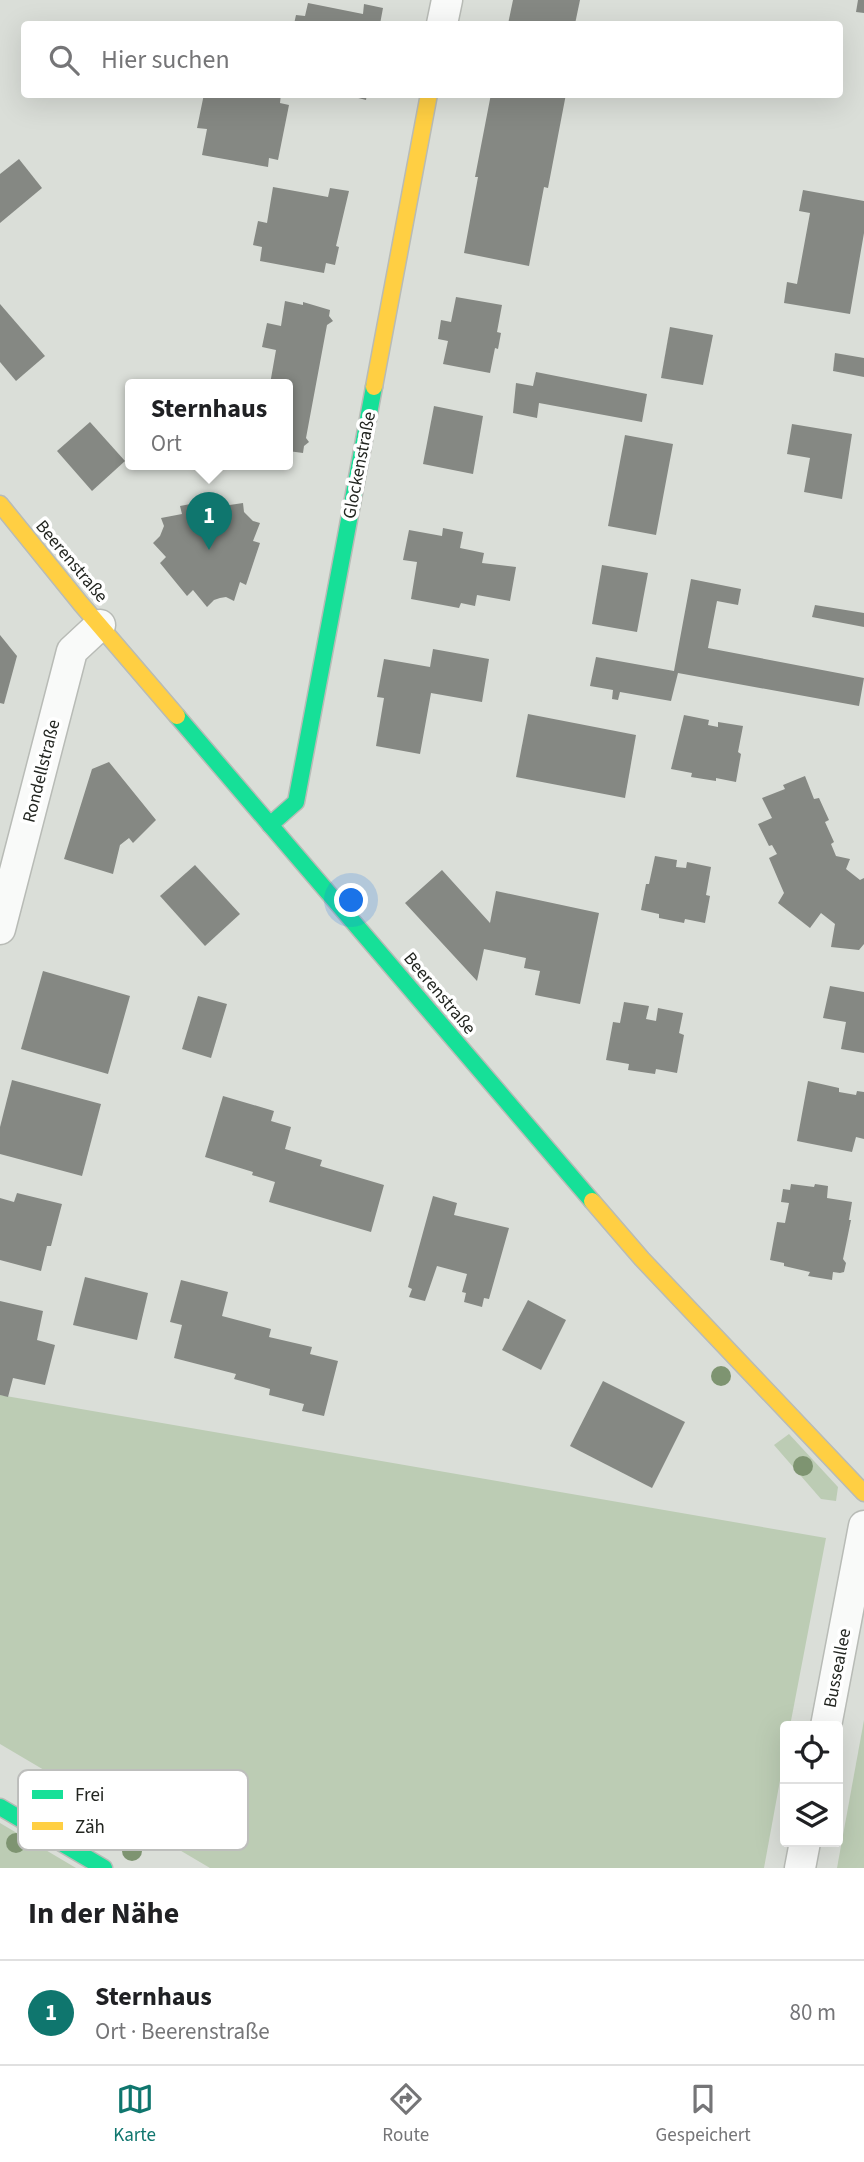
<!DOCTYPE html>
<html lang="de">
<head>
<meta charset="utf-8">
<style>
  :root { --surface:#fff; --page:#f2f2f2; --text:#202124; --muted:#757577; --line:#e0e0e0; --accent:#0f766e }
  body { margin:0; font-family:"Source Sans 3",sans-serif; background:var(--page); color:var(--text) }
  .controls { position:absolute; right:21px; bottom:21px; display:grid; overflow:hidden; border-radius:7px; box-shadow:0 7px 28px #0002 }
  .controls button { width:63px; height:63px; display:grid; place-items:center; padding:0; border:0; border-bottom:2px solid var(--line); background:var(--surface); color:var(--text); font:35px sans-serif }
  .you { position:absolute; left:352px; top:901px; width:24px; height:24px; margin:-18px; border:5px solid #fff; border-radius:50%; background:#1a73e8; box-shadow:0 0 0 10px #1a73e833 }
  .badge { display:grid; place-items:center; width:46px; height:46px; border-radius:50%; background:var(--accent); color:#fff; font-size:23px; font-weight:700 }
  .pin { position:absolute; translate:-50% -58px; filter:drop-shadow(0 2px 4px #0008) }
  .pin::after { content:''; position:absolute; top:37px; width:24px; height:21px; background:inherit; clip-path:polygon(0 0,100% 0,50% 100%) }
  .popup { position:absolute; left:125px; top:379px; width:168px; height:91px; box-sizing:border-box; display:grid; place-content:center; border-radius:7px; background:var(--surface); filter:drop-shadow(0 2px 5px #0005); font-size:23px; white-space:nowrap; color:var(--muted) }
  .popup b { font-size:26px; color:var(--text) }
  .popup::after { content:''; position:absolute; left:50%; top:100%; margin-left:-14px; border:14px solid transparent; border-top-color:var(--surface) }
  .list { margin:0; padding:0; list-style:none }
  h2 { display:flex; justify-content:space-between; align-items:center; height:91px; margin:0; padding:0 28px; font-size:30px }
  h2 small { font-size:23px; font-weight:400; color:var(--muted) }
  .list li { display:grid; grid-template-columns:46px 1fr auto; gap:21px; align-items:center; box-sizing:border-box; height:105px; padding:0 28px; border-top:2px solid var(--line) }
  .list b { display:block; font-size:26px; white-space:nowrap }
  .list p { margin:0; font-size:23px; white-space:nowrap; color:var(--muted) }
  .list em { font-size:23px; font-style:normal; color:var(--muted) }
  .icon { flex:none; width:38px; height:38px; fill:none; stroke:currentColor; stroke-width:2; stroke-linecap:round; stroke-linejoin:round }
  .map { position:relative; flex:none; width:864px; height:1868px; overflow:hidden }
  .search { position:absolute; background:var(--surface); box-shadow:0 7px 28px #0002; left:21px; right:21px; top:21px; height:77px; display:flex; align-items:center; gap:18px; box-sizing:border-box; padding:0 24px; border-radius:7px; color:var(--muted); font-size:26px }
  .sheet { height:196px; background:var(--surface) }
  nav { display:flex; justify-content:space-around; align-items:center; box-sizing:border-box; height:98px; border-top:2px solid var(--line); background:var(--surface); font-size:19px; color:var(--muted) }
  nav a { display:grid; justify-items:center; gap:4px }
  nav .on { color:var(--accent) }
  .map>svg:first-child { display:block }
</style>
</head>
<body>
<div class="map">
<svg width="864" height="1868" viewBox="0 0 864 1868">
  <rect width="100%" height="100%" fill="#daded8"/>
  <g fill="#bcccb4">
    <path d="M0 1395 826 1538 790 1726H785V1753L764 1868H210L0 1744Z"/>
    <path d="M789 1434 838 1487 836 1501 821 1499 774 1445Z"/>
    <path d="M864 1720V1868H837Z"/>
    <path d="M0 1823 76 1868H0Z"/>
  </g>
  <g fill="#858883">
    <path d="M513 0H580L575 24H508Z"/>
    <path d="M858 0H864V13L856 12Z"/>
    <path d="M308 3 363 14 364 4 383 8 380 24H294L296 15 305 16Z"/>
    <path d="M204 94H281L280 103 289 105 278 160 269 158 268 167 202 155 207 129 197 128Z"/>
    <path d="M343 94H367L366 100Z"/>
    <path d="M491 94H566L548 188 544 187 529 266 464 253 478 177H475Z"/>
    <path d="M19 159 42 188 0 223V174Z"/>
    <path d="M273 187 328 197 330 188 349 191 336 246 339 247 335 265 326 263 324 273 260 261 262 247 253 245 258 221 267 223Z"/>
    <path d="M803 190 864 201V233L850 314 784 303 787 282 797 284 810 213 799 211Z"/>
    <path d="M456 297 502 305 497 332 501 333 498 349 495 348 490 373 443 364 448 341 438 339 441 320 451 322Z"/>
    <path d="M285 301 303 305V302L330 310 329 316 333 321 327 325 306 438 309 442 304 446 303 453 288 451V384H270L276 350 262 347 267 323 281 326Z"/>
    <path d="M0 304 45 356 16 381 0 362Z"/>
    <path d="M670 327 713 335 703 385 661 378Z"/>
    <path d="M835 353 864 358V377L833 371Z"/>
    <path d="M536 372 647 394 642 422 539 403 537 418 513 413 516 383 533 386Z"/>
    <path d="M434 406 483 416 473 474 423 464Z"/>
    <path d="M90 422 125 461 92 491 57 451Z"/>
    <path d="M792 424 852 434 842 499 804 492 810 458 787 454Z"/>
    <path d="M625 435 673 444 656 535 608 526Z"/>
    <path d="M222 498 223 506 243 503 244 512 253 521 260 523 253 541 260 543 246 585 240 582 234 601 226 597 220 598 214 600 207 607 193 590 187 596 160 563 166 557 153 543 160 536 164 526 161 518 182 514 180 506Z"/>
    <path d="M443 528 463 532 460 548 484 553 482 563 516 567 510 601 477 595 475 606 461 603 459 608 411 599 417 562 403 560 409 530 442 536Z"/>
    <path d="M602 565 648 573 637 632 592 624Z"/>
    <path d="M691 579 741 589 738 605 717 601 708 648 864 678 859 706 678 673 671 701 620 692 618 700 612 699 613 690 590 686 596 657 674 671Z"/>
    <path d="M815 605 864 613V627L812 617Z"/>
    <path d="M0 635 17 656 4 704 0 703Z"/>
    <path d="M433 649 489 659 482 702 431 693 420 754 376 746 384 698 377 697 384 659 430 667Z"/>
    <path d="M528 714 636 735 625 798 516 777Z"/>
    <path d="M684 715 709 720 708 725 718 727V722L743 726 738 752 741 754 736 782 716 778V781L691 777 692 773 671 769Z"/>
    <path d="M109 762 156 820 133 843 129 838 120 845 113 874 64 859 92 769Z"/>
    <path d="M805 776 814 799 819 798 829 820 825 822 834 842 831 844 836 856 850 859 846 869 860 880 864 878V944L859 950 831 947 835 924 821 913 810 928 778 903 784 893 769 858 777 854 772 845 769 846 758 824 772 818 762 798 785 789 783 785Z"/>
    <path d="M655 856 677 860 676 867 686 868 687 862 711 867 706 895 710 896 705 923 685 919 684 923 659 918V914L641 910 646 884H649Z"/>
    <path d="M195 865 240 914 205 946 160 896Z"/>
    <path d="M442 870 490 923 496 891 599 913 580 1004 535 995 540 971 524 968 526 958 484 949 477 981 405 903Z"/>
    <path d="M43 971 130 996 108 1074 21 1049Z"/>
    <path d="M830 986 864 992V1053L841 1049 846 1022 823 1018Z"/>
    <path d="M198 996 227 1004 211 1058 182 1049Z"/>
    <path d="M624 1002 649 1006 646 1019 656 1021 658 1008 683 1013 679 1033 684 1035 677 1073 656 1069 655 1074 628 1070 629 1064 606 1060 613 1022 620 1023Z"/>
    <path d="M12 1080 101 1104 82 1176 0 1154V1127Z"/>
    <path d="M808 1081 839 1088V1092L856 1095 857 1091 864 1092V1139L856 1137 852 1152 797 1141Z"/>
    <path d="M223 1096 274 1111 271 1121 291 1127 285 1149 322 1160 320 1166 384 1185 371 1232 269 1202 275 1182 252 1175 253 1172 205 1157Z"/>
    <path d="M791 1184 814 1187 815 1184 828 1186 827 1198 852 1202 849 1220H851L843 1259 846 1263 844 1272 840 1273 833 1272 832 1280 808 1276 810 1272 784 1266V1263L770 1260 777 1222 785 1223 789 1203 781 1202 783 1189 790 1190Z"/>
    <path d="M17 1193 62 1204 51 1246H47L41 1271 0 1260V1198L14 1202Z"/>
    <path d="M433 1196 457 1203 454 1215 509 1228 489 1299 484 1298 482 1307 464 1302 466 1293 462 1292 467 1274 437 1266 425 1301 409 1297 412 1289 408 1287Z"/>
    <path d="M85 1277 148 1293 137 1340 73 1325Z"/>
    <path d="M181 1280 228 1292 222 1316 271 1329 269 1337 312 1347 310 1354 338 1361 324 1416 302 1411 304 1404 269 1395 270 1389 234 1379 236 1374 174 1358 182 1325 170 1322Z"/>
    <path d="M528 1300 566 1320 541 1370 502 1350Z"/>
    <path d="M0 1301 43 1311 37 1340 55 1345 45 1385 13 1378 8 1397 0 1395Z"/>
    <path d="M603 1381 685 1422 652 1488 570 1446Z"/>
  </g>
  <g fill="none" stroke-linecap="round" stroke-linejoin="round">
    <g stroke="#b8bbb6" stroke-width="33">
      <g id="street">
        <path d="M442 24 447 0"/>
        <path d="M0 929 72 651 100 625"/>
        <path d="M826 1726 864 1526"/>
        <path d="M800 1868 805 1842"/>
      </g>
    </g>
    <g stroke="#b8bbb6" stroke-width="19">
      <g id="fast">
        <path d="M177 716 592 1201"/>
        <path d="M270 825 296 802 374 387"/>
        <path d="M0 1807 104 1868"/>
      </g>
    </g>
    <g stroke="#b8bbb6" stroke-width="19">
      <g id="slow">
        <path d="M374 387 429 94"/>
        <path d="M0 504 81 604 177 716"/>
        <path d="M592 1201 642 1259 864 1493"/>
      </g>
    </g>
    <use href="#street" stroke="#f9faf9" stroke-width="30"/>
    <use href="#fast" stroke="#16e098" stroke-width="16"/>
    <use href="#slow" stroke="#ffcf43" stroke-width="16"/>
  </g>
  <g fill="#7e9471">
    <circle cx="721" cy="1376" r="10"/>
    <circle cx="803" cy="1466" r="10"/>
    <circle cx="41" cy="1798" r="10"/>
    <circle cx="86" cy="1823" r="10"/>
    <circle cx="16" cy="1843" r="10"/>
    <circle cx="132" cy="1851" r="10"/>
  </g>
  <g text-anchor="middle" stroke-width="7" stroke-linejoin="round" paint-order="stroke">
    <g font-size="18" fill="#232621" stroke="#fff">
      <text transform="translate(359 465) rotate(-79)" y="6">Glockenstraße</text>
      <text transform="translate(72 561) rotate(50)" y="6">Beerenstraße</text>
      <text transform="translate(41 771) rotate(-76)" y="6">Rondellstraße</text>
      <text transform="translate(440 993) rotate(50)" y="6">Beerenstraße</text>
      <text transform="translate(837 1668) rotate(-79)" y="6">Busseallee</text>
    </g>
  </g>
  <rect x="18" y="1770" width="230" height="80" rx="10" fill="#fff" stroke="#bdbebc" stroke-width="2"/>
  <rect x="32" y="1790" width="31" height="9" fill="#16e098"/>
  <rect x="32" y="1822" width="31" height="8" fill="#ffcf43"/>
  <g font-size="19" fill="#232621">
    <text x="75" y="1801">Frei</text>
    <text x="75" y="1833">Zäh</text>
  </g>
</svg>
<div class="controls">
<button><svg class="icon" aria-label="locate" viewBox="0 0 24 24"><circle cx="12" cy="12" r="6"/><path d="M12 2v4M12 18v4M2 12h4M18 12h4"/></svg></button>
<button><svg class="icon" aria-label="layers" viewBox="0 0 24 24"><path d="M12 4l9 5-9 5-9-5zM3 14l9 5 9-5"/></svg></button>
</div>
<div class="you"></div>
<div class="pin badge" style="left:209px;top:550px">1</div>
<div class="popup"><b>Sternhaus</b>Ort</div>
<div class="search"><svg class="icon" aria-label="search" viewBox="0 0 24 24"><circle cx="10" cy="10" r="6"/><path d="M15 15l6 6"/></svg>Hier suchen</div>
</div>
<section class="sheet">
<h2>In der Nähe<small></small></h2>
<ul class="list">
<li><span class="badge">1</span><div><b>Sternhaus</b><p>Ort · Beerenstraße</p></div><em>80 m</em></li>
</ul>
</section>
<nav>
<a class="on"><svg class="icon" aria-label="map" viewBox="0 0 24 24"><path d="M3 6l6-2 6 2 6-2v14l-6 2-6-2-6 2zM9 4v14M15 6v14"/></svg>Karte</a>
<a><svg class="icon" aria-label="directions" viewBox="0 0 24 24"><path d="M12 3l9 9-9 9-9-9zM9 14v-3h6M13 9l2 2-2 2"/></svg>Route</a>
<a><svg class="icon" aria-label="saved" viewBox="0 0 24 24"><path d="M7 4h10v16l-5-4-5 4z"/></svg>Gespeichert</a>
</nav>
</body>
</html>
